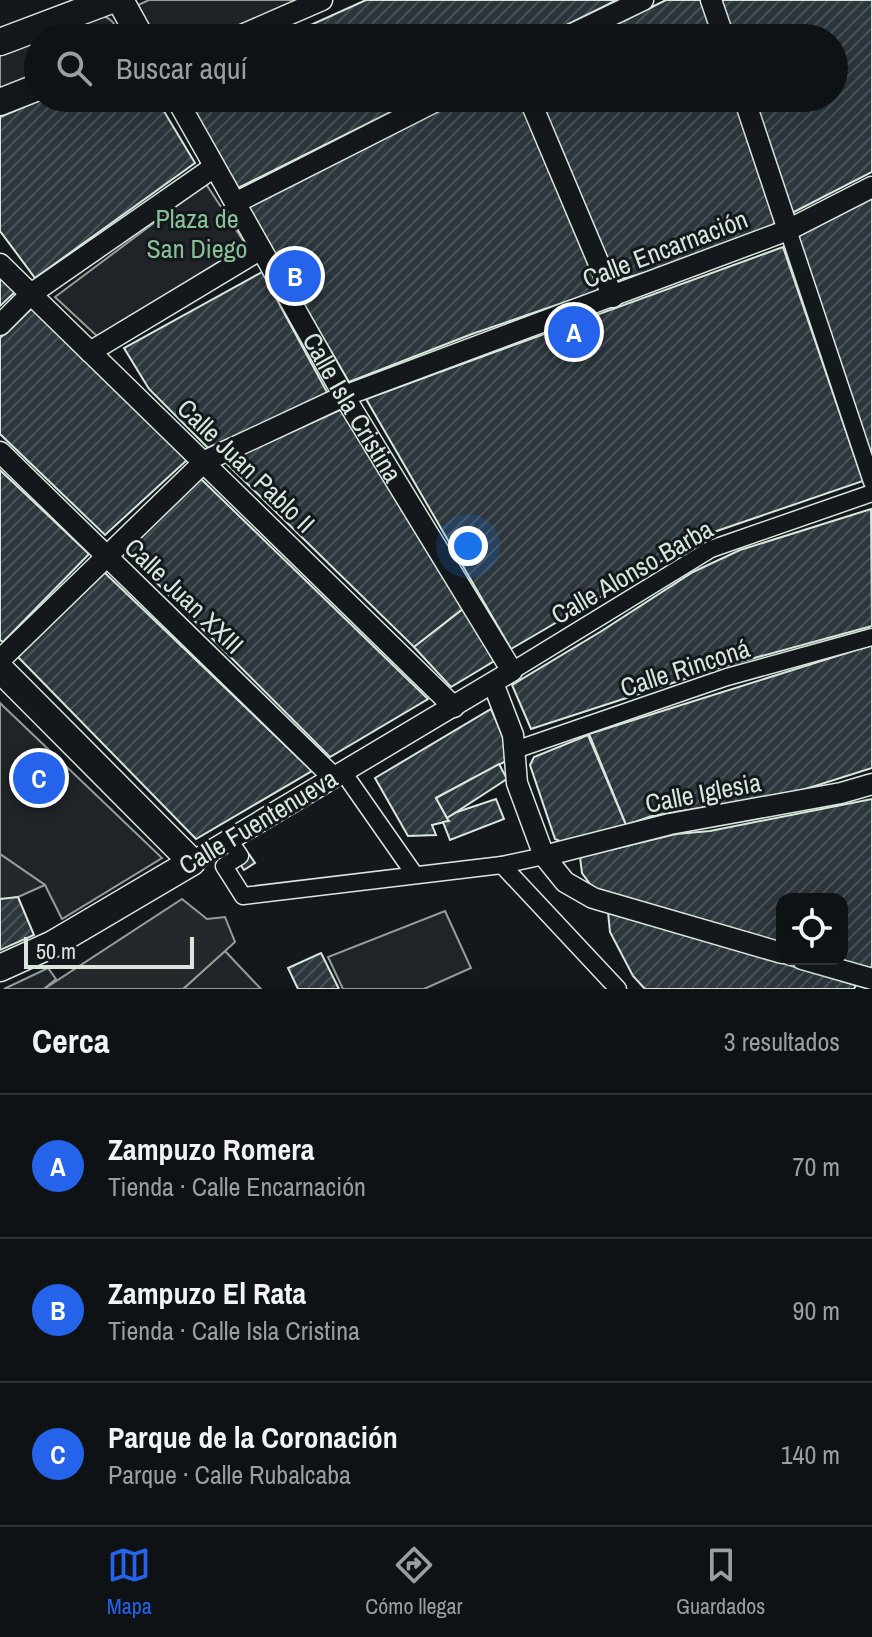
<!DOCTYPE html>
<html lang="es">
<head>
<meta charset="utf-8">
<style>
  :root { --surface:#0f1215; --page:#181b1e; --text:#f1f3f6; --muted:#9b9ea0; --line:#2f3234; --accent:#2563eb }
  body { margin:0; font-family:"Archivo Narrow",sans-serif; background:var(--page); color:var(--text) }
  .controls { position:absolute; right:24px; bottom:24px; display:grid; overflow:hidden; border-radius:16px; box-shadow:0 8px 32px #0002 }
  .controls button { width:72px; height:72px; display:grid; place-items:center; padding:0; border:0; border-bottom:2px solid var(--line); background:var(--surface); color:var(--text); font:40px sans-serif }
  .scale { position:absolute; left:24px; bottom:20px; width:170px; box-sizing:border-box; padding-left:8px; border:4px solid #d8e6dc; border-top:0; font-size:22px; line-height:28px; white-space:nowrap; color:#d8e6dc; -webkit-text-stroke:6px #14181c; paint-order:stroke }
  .you { position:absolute; left:468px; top:546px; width:28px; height:28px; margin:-20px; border:6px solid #fff; border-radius:50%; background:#1a73e8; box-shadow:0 0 0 12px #1a73e833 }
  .badge { display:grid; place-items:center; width:52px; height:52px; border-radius:50%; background:var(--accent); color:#fff; font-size:26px; font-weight:700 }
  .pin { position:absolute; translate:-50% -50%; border:4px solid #fff; box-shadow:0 2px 8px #0006 }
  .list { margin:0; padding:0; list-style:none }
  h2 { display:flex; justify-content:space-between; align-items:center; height:104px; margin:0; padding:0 32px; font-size:34px }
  h2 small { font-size:26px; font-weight:400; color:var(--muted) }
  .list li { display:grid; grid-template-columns:52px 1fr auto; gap:24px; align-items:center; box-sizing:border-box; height:144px; padding:0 32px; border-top:2px solid var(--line) }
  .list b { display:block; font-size:30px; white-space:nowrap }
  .list p { margin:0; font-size:26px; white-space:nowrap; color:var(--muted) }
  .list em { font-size:26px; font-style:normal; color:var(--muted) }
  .icon { flex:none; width:44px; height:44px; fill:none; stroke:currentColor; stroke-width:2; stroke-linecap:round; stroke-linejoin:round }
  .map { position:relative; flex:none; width:872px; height:989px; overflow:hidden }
  .search { position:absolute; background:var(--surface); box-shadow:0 8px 32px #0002; left:24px; right:24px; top:24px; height:88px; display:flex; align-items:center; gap:20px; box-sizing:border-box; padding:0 28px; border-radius:44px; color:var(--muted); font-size:30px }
  .sheet { height:536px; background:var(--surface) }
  nav { display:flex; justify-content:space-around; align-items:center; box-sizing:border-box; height:112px; border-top:2px solid var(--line); background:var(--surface); font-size:22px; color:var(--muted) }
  nav a { display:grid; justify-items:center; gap:4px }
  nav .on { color:var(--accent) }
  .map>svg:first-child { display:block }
</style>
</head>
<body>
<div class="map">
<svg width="872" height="989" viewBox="0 0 872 989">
  <defs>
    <pattern id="building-hatch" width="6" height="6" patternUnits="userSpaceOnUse" patternTransform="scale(2)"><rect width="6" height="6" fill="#2c363c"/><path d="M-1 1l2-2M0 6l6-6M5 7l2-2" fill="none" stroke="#4a5358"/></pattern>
  </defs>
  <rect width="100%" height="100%" fill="#14181c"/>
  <g fill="#202428" stroke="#939e99" stroke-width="2">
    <path d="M149 0H300L215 38H154L138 5Z"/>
    <path d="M101 15C112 19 118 25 117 38H38V79L0 94V52Z"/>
    <path d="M206 184 246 245 98 337 55 297Z"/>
    <path d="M0 703 162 858 62 919 45 885 0 854Z"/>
    <path d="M445 911 471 968 424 989H343L328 957Z"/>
    <path d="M225 951 261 989H183Z"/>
    <path d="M48 968 56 979 44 989H4Z"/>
  </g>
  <g fill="#24282b" stroke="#939e99" stroke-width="2">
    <path d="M0 854 45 885 18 897 0 900Z"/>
    <path d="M182 899 207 919 225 917 235 942 183 989H44Z"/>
  </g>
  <g fill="url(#building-hatch)" stroke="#d8e6dc" stroke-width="2">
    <path d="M366 0H617L540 38H282Z"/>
    <path d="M666 0H706L718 38H589Z"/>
    <path d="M720 0H872V172L790 214 752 98H834V38H732Z"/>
    <path d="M45 98H156L195 163 35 278 0 231V117Z"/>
    <path d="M183 98H419L236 189Z"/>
    <path d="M465 98H519L600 290 472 334 349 382 245 204Z"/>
    <path d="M539 98H737L776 224 676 264 615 281Z"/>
    <path d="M872 198V461L797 237Z"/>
    <path d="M783 247 863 481 708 534 511 649 366 399Z"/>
    <path d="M262 272 328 394 208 448 149 389 124 348Z"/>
    <path d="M0 276 16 291 0 306Z"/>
    <path d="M32 308 187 460 105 535 0 434V338Z"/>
    <path d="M342 409 463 609 414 647 225 462Z"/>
    <path d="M0 470 89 554 3 642 0 640Z"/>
    <path d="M199 477 428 699 330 757 124 550Z"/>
    <path d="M871 509 872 626 725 666 531 729 512 685 600 632 693 572 740 550Z"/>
    <path d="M104 572 312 771 196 839 18 657Z"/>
    <path d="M463 609 496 660 451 687 414 647Z"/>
    <path d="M872 645V768L796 792 652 816 626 825 589 734Z"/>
    <path d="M491 709 508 748 506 761 436 798 449 821 432 825 436 835 408 836 375 778Z"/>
    <path d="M588 735 626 825 562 842 555 839 530 765 534 757Z"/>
    <path d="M499 764 507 779 447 818 436 798Z"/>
    <path d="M496 799 504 819 450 840 443 822 449 821 447 818 457 812Z"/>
    <path d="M872 799V973L825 959H842V899H782V946L595 891 582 873 580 857 676 834 710 831Z"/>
    <path d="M249 854 255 863 244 870 238 861Z"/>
    <path d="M18 897 34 935 0 950V899Z"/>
    <path d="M608 912 856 985 854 989H645L633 976 610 932Z"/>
    <path d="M321 953 339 989H298L288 968Z"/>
  </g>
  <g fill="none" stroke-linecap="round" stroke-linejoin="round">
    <g stroke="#d8e6dc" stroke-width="19">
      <g id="pedestrian">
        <path d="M788 230 872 482"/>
        <path d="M512 671 711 549 872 493"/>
        <path d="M515 750 727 677 872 637"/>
        <path d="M343 772 415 875"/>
        <path d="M229 840 240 856 224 866 243 896 502 865 544 856"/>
        <path d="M502 865 618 989"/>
      </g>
    </g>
    <g stroke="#d8e6dc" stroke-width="23">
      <g id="minor">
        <path d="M711 0 724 38"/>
        <path d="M235 38 322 0"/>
        <path d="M564 38 643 0"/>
        <path id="s1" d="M176 98 344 396 512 671 192 862"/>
        <path d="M529 98 613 297"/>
        <path d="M744 98 788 230"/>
        <path d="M235 203 442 98"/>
        <path d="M0 264 454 707"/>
        <path d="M0 325 31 294 214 167"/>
        <path d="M90 352 261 249"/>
        <path d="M0 452 333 777"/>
        <path d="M0 660 205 461 344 396 788 230 872 187"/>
        <path d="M493 683 513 735 517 783 544 856 565 882 593 898 782 953"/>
        <path d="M544 856 670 824 841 793 872 784"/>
        <path d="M802 959 872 979"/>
      </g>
    </g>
    <g stroke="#d8e6dc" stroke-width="29">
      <g id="tertiary">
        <path d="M120 0 141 38"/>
        <path d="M0 42 111 0"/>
        <path d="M0 102 38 87"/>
        <path d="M0 669 192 862 53 944 0 968"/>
      </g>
    </g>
    <use href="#pedestrian" stroke="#14181c" stroke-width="16"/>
    <use href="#minor" stroke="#14181c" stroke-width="20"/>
    <use href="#tertiary" stroke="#14181c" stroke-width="26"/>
  </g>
  <g text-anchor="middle" stroke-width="6" stroke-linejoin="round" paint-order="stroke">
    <g font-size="26" fill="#8ac095" stroke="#14181c">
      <text x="197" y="228">Plaza de<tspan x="197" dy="30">San Diego</tspan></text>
    </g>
    <g font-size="26" fill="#d8e6dc" stroke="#14181c">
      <text transform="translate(665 249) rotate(-21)" y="9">Calle Encarnación</text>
      <text dy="9" stroke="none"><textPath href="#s1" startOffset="356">Calle Isla Cristina</textPath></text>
      <text transform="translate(246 466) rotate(44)" y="9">Calle Juan Pablo II</text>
      <text transform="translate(632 572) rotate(-30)" y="9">Calle Alonso Barba</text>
      <text transform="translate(184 596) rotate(44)" y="9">Calle Juan XXIII</text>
      <text transform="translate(685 668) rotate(-18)" y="9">Calle Rinconá</text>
      <text transform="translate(703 793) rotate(-11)" y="9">Calle Iglesia</text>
      <text transform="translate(258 822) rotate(-31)" y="9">Calle Fuentenueva</text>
    </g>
  </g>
</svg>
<div class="controls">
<button><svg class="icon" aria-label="locate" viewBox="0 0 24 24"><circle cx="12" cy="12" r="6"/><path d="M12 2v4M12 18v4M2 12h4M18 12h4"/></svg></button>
</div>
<div class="scale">50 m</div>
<div class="you"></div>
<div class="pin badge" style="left:574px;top:332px">A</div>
<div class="pin badge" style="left:295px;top:276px">B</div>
<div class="pin badge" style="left:39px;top:778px">C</div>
<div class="search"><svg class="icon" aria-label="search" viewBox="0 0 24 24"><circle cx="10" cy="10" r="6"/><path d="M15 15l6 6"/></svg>Buscar aquí</div>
</div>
<section class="sheet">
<h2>Cerca<small>3 resultados</small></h2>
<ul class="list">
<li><span class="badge">A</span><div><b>Zampuzo Romera</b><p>Tienda · Calle Encarnación</p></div><em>70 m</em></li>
<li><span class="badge">B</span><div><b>Zampuzo El Rata</b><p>Tienda · Calle Isla Cristina</p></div><em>90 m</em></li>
<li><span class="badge">C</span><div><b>Parque de la Coronación</b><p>Parque · Calle Rubalcaba</p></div><em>140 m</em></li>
</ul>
</section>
<nav>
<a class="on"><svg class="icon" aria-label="map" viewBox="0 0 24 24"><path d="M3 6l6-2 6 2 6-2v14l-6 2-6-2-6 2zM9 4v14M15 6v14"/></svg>Mapa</a>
<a><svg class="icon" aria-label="directions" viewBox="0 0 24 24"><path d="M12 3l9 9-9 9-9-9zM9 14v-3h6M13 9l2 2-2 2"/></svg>Cómo llegar</a>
<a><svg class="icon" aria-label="saved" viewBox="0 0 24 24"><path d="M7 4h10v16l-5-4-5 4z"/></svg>Guardados</a>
</nav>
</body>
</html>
